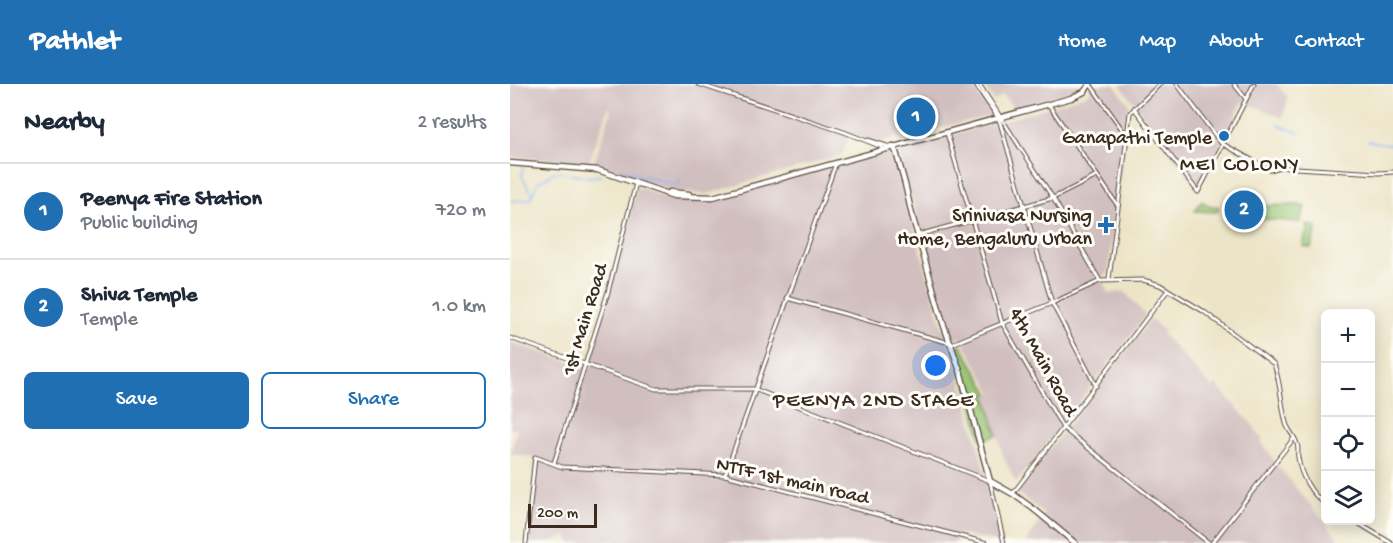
<!DOCTYPE html>
<html lang="en">
<head>
<meta charset="utf-8">
<style>
  :root { --surface:#fff; --page:#f2f2f3; --text:#1f2937; --muted:#747a83; --line:#e0e1e3; --accent:#1f6fb2 }
  body { margin:0; font-family:"Gochi Hand",sans-serif; background:var(--page); color:var(--text) }
  .controls { position:absolute; right:18px; bottom:18px; display:grid; overflow:hidden; border-radius:9px; box-shadow:0 3px 15px #0003 }
  .controls button { width:54px; height:54px; display:grid; place-items:center; padding:0; border:0; border-bottom:2px solid var(--line); background:var(--surface); color:var(--text); font:30px sans-serif }
  .scale { position:absolute; left:18px; bottom:15px; width:69px; box-sizing:border-box; padding-left:6px; border:3px solid #3b2a1e; border-top:0; font-size:16px; line-height:21px; white-space:nowrap; color:#3b2a1e; -webkit-text-stroke:4px #fdfcf7; paint-order:stroke }
  .you { position:absolute; left:426px; top:282px; width:21px; height:21px; margin:-15px; border:4px solid #fff; border-radius:50%; background:#1a73e8; box-shadow:0 0 0 9px #1a73e833 }
  .badge { display:grid; place-items:center; width:39px; height:39px; border-radius:50%; background:var(--accent); color:#fff; font-size:20px; font-weight:700 }
  .pin { position:absolute; translate:-50% -50%; border:3px solid #fff; box-shadow:0 2px 6px #0006 }
  .list { margin:0; padding:0; list-style:none }
  h2 { display:flex; justify-content:space-between; align-items:center; height:78px; margin:0; padding:0 24px; font-size:26px }
  h2 small { font-size:20px; font-weight:400; color:var(--muted) }
  .list li { display:grid; grid-template-columns:39px 1fr auto; gap:18px; align-items:center; box-sizing:border-box; height:96px; padding:0 24px; border-top:2px solid var(--line) }
  .list b { display:block; font-size:22px; white-space:nowrap }
  .list p { margin:0; font-size:20px; white-space:nowrap; color:var(--muted) }
  .list em { font-size:20px; font-style:normal; color:var(--muted) }
  .actions { display:flex; gap:12px; padding:18px 24px }
  .actions a { flex:1; padding:14px 0; border:2px solid var(--accent); border-radius:9px; text-align:center; font-size:21px; color:var(--accent) }
  .actions .main { background:var(--accent); color:#fff }
  .icon { flex:none; width:33px; height:33px; fill:none; stroke:currentColor; stroke-width:2; stroke-linecap:round; stroke-linejoin:round }
  .map { position:relative; flex:none; width:883px; height:459px; overflow:hidden }
  header { display:flex; align-items:center; gap:36px; box-sizing:border-box; height:84px; padding:0 30px; background:var(--accent); color:#fff }
  header strong { font-size:28px }
  nav { display:flex; gap:33px; margin-inline-start:auto; font-size:21px }
  main { display:flex }
  aside { flex:1; background:var(--surface) }
  .map>svg:first-child { display:block }
</style>
</head>
<body>
<header>
<strong>Pathlet</strong>
<nav><a>Home</a><a>Map</a><a>About</a><a>Contact</a></nav>
</header>
<main>
<aside>
<h2>Nearby<small>2 results</small></h2>
<ul class="list">
<li><span class="badge">1</span><div><b>Peenya Fire Station</b><p>Public building</p></div><em>720 m</em></li>
<li><span class="badge">2</span><div><b>Shiva Temple</b><p>Temple</p></div><em>1.0 km</em></li>
</ul>
<div class="actions"><a class="main">Save</a><a>Share</a></div>
</aside>
<div class="map">
<svg width="883" height="459" viewBox="0 0 883 459">
  <rect width="100%" height="100%" fill="#fdfcf7"/>
  <filter id="ink" filterUnits="userSpaceOnUse"><feTurbulence type="fractalNoise" baseFrequency=".0167" numOctaves="2"/><feDisplacementMap in="SourceGraphic" scale="12" xChannelSelector="R" yChannelSelector="G"/><feConvolveMatrix kernelMatrix="1 2 1 2 8 2 1 2 1" color-interpolation-filters="sRGB"/></filter>
  <filter id="wash" filterUnits="userSpaceOnUse"><feTurbulence type="fractalNoise" baseFrequency=".008" numOctaves="4" result="noise"/><feDisplacementMap in="SourceGraphic" scale="24" xChannelSelector="R" yChannelSelector="G"/><feGaussianBlur stdDeviation="1.35" result="paint"/><feColorMatrix in="noise" values="0 0 0 0 0 0 0 0 0 0 0 0 0 0 0 0 0 1.4 0 .05"/><feComposite in="paint" operator="in"/></filter>
  <g filter="url(#wash)">
    <rect width="100%" height="100%" fill="#ece4c6"/>
    <g fill="#d1bfbf">
      <path d="M0 0H461L483 31 425 45 411 15 392 18 401 51 366 58 339 51 332 71 197 110 164 108 83 81 101 28 99 22 79 78 0 73V21L2 5H0Z"/>
      <path d="M472 0H570L565 5 504 25 493 11 484 17Z"/>
      <path d="M585 0H604L619 21 598 190 592 192 598 210 614 207 636 232 506 399 494 374 475 312 482 308 451 254 443 256 387 65 494 37 576 11Z"/>
      <path d="M610 0H767L778 14 773 34 733 17 688 105Z"/>
      <path d="M376 68H382L432 241 446 277 493 459 448 450 446 459H106L105 457H84L76 459H60L57 452 35 459H18L25 374 1 370 7 345H0V258L78 284 127 103 159 115 189 118Z"/>
      <path d="M641 235 654 247 652 250 703 304 706 301 746 345 745 346 753 355 751 357 767 381 832 459H516L534 430 506 408Z"/>
    </g>
    <g fill="#99c775" stroke="#6a784a" stroke-width="1.5">
      <path d="M691 117 701 123 707 122 709 125 706 128 685 127Z"/>
      <path d="M788 121 795 123 790 138 740 134 746 122Z"/>
      <path d="M718 122 744 123 739 134 733 129 718 127Z"/>
      <path d="M798 141 807 143 801 164 793 162Z"/>
      <path d="M451 261 479 309 476 312 487 351 472 356 446 263Z"/>
    </g>
    <g fill="none" stroke-linecap="round" stroke-linejoin="round">
      <g stroke="#84b3ee" stroke-width="1.5">
        <path d="M769 41 789 49"/>
        <path d="M858 57 883 61"/>
        <path d="M13 83 12 92 22 110"/>
        <path d="M109 85 170 102 169 95"/>
        <path d="M55 89H56"/>
        <path d="M60 90 72 92"/>
        <path d="M76 93 91 92"/>
        <path d="M0 117 21 115 27 99 45 88H51"/>
      </g>
    </g>
  </g>
  <g filter="url(#ink)">
    <g fill="none" stroke-linecap="round" stroke-linejoin="round">
      <g stroke="#564637" stroke-width="5">
        <g id="minor">
          <path d="M188 0 334 48 372 63 373 65"/>
          <path d="M465 0 489 35 542 219 586 302"/>
          <path d="M469 0 543 114 590 197"/>
          <path d="M580 0 616 51"/>
          <path d="M667 0 711 59 760 86 770 83 868 89 883 88"/>
          <path d="M724 0 736 15"/>
          <path d="M539 21 608 122"/>
          <path d="M624 24 688 108 744 0"/>
          <path d="M437 49 492 239 553 344 699 459"/>
          <path d="M358 56 377 62V64"/>
          <path d="M408 151 543 114 587 92"/>
          <path d="M599 195 620 29 650 0"/>
          <path d="M277 214 440 259"/>
          <path d="M0 254 146 305H244L480 397 494 459"/>
          <path d="M442 260 542 219 590 197 633 196 650 201 693 227 764 280C771 300 771 320 776 339 778 347 785 352 787 360 789 364 787 369 788 373 790 390 801 411 816 420"/>
          <path d="M44 379 98 208 126 99"/>
          <path d="M215 391 326 79"/>
          <path d="M504 408 658 206"/>
          <path d="M843 436 881 459"/>
          <path d="M16 459 25 373 52 383 215 391 477 459"/>
          <path d="M702 459 784 354"/>
        </g>
      </g>
      <g stroke="#564637" stroke-width="7">
        <g id="major">
          <path d="M383 62 386 68 395 100 402 131 433 239 449 284"/>
          <path d="M0 79 88 86 164 112 203 113 561 14 574 8 580 0"/>
          <path d="M160 108 179 110"/>
          <path d="M449 283 480 397 503 410 525 426"/>
          <path d="M525 426 565 459"/>
        </g>
      </g>
      <use href="#minor" stroke="#fff" stroke-width="3"/>
      <use href="#major" stroke="#fff" stroke-width="4.5"/>
    </g>
  </g>
  <g fill="#1f6fb2" stroke="#fdfcf7" stroke-width="2">
    <circle cx="714" cy="52" r="6"/>
    <path d="M593 132h6v6h6v6h-6v6h-6v-6h-6v-6h6z"/>
  </g>
  <g text-anchor="middle" stroke-width="6" stroke-linejoin="round" paint-order="stroke">
    <g font-size="20" fill="#3b2a1e" stroke="#fdfcf7" text-anchor="end">
      <text x="702" y="59">Ganapathi Temple</text>
      <text x="582" y="137">Srinivasa Nursing<tspan x="582" dy="23">Home, Bengaluru Urban</tspan></text>
    </g>
    <g font-size="20" fill="#3b2a1e" stroke="#fdfcf7">
      <text transform="translate(73 235) rotate(-73)" y="7">1st Main Road</text>
      <text transform="translate(535 277) rotate(61)" y="7">4th Main Road</text>
      <text transform="translate(283 395) rotate(13)" y="7">NTTF 1st main road</text>
    </g>
    <g font-size="21" letter-spacing="1.5" fill="#3b2a1e" stroke="#fdfcf7">
      <text x="730" y="86">MEI COLONY</text>
      <text x="364" y="322">PEENYA 2ND STAGE</text>
    </g>
  </g>
</svg>
<div class="controls">
<button>+</button>
<button>−</button>
<button><svg class="icon" aria-label="locate" viewBox="0 0 24 24"><circle cx="12" cy="12" r="6"/><path d="M12 2v4M12 18v4M2 12h4M18 12h4"/></svg></button>
<button><svg class="icon" aria-label="layers" viewBox="0 0 24 24"><path d="M12 4l9 5-9 5-9-5zM3 14l9 5 9-5"/></svg></button>
</div>
<div class="scale">200 m</div>
<div class="you"></div>
<div class="pin badge" style="left:406px;top:33px">1</div>
<div class="pin badge" style="left:734px;top:126px">2</div>
</div>
</main>
</body>
</html>
